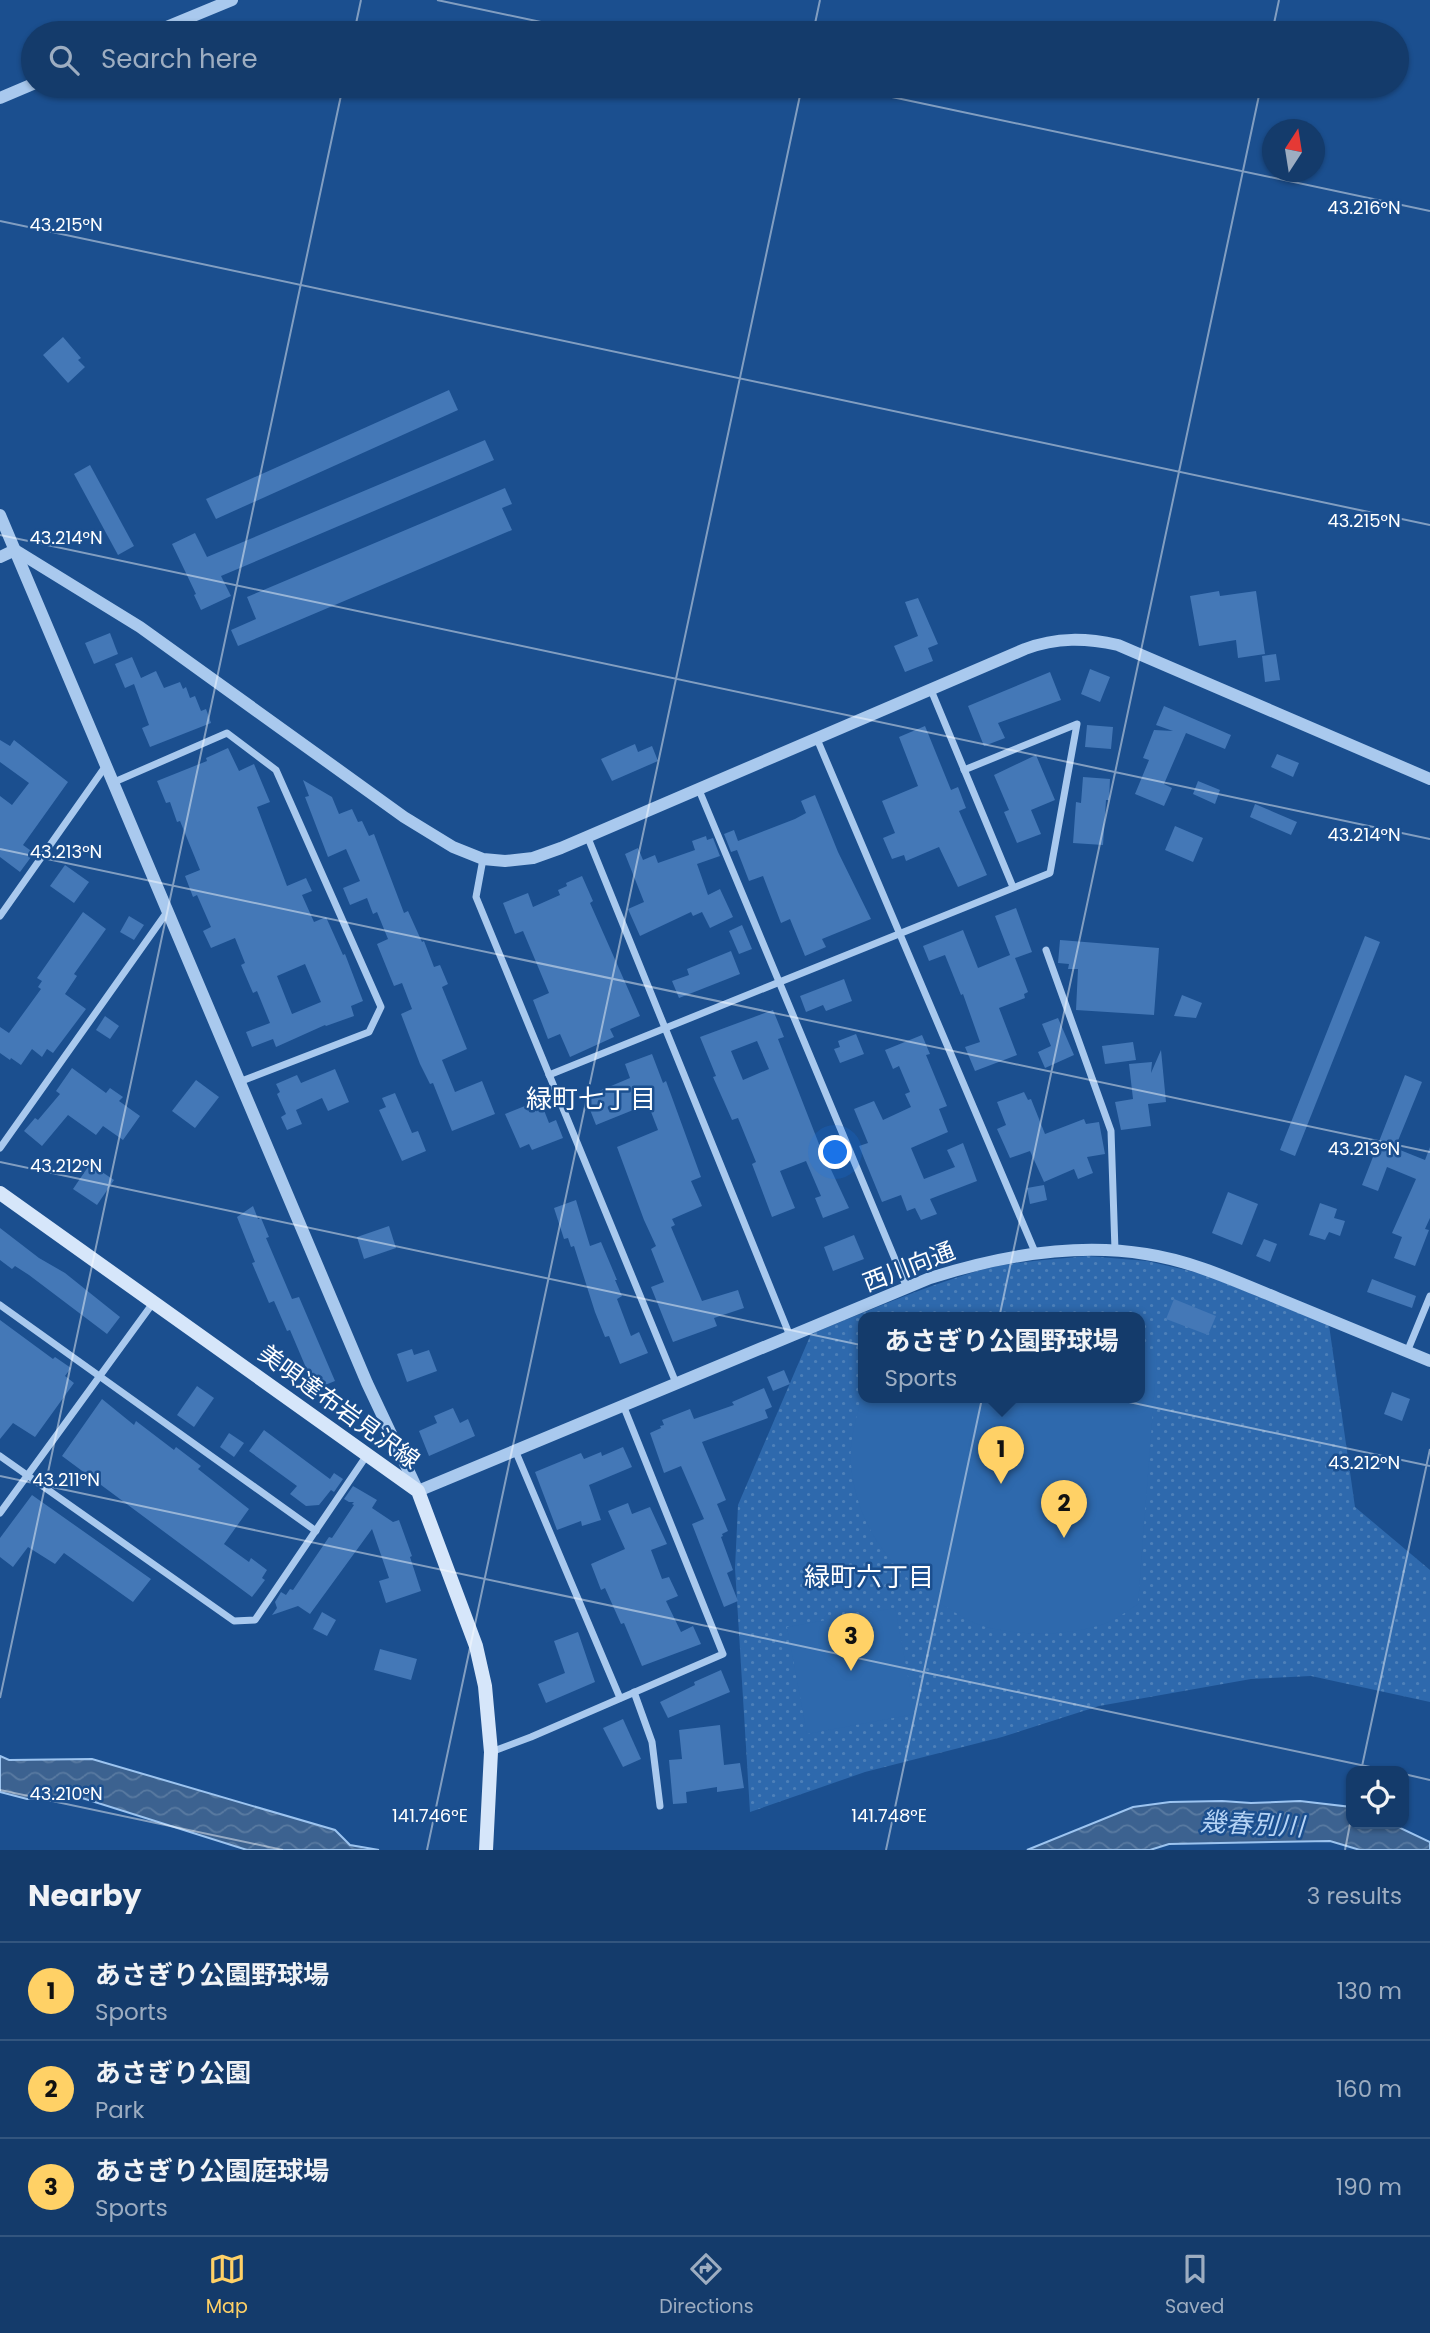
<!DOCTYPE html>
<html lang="en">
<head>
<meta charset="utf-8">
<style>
  :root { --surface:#143b6b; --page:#1d4271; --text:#f1f3f6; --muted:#9dadc1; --line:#33557e; --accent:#ffd166 }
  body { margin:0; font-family:Poppins,"Noto Sans JP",sans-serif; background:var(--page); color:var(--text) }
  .controls { position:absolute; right:21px; bottom:21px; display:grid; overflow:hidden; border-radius:14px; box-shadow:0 2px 5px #0004 }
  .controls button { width:63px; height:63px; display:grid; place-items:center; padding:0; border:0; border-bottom:2px solid var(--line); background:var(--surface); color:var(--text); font:35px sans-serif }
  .compass { position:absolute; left:1262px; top:119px; width:63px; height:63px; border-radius:50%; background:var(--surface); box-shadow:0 2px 5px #0004; rotate:12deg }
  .you { position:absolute; left:836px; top:1153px; width:24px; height:24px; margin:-18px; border:5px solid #fff; border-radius:50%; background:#1a73e8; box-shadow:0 0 0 10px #1a73e833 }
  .badge { display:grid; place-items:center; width:46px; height:46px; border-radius:50%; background:var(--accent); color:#111; font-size:23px; font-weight:700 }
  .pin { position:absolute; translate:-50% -58px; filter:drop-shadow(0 2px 4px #0008) }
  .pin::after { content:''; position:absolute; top:37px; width:24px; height:21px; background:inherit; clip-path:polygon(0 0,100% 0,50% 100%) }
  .popup { position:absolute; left:858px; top:1312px; width:287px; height:91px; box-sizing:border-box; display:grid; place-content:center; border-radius:14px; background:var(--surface); filter:drop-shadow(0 2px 5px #0005); font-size:23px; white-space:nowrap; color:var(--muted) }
  .popup b { font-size:26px; color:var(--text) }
  .popup::after { content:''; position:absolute; left:50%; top:100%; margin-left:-14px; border:14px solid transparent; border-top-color:var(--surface) }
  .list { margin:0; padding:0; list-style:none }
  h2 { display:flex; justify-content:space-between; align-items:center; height:91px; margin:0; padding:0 28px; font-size:30px }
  h2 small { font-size:23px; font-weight:400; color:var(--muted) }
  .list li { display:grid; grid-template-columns:46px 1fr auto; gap:21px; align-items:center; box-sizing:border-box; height:98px; padding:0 28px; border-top:2px solid var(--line) }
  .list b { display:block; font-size:26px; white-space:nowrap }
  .list p { margin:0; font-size:23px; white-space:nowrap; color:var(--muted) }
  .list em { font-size:23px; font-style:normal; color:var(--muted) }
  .icon { flex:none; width:38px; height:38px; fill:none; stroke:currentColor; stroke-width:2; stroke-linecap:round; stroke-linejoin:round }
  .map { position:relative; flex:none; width:1430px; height:1850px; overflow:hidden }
  .search { position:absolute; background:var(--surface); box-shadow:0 2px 5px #0004; left:21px; right:21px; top:21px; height:77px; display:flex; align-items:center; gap:18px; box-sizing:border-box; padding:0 24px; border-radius:38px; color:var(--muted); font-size:26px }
  .sheet { height:385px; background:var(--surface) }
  nav { display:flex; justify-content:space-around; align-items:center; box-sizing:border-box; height:98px; border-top:2px solid var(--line); background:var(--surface); font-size:19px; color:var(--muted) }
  nav a { display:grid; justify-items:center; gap:4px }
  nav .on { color:var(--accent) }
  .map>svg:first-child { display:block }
</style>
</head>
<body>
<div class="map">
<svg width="1430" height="1850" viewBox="0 0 1430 1850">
  <defs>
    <pattern id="park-dots" width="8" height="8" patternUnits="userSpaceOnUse" patternTransform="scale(1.75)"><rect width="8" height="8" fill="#2e69ad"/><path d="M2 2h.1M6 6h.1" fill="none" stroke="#4d80b9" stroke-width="1.8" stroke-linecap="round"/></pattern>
    <pattern id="water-waves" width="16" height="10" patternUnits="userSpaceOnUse" patternTransform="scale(1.75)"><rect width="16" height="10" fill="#3c6290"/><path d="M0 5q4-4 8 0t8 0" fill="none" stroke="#597aa1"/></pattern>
  </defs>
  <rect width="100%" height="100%" fill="#1b4f8f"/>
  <path fill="url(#park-dots)" fill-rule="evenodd" d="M1087 1256 1147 1261 1203 1274 1329 1325 1355 1507 1430 1570V1702L1311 1676 1251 1679 1099 1706 1002 1737 865 1772 750 1812 735 1568 738 1505 811 1334C865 1312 918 1289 974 1272 1010 1261 1050 1260 1087 1256ZM863 1318H1139V1398H863Z"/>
  <g fill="#2e69ad">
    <path d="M1139 1346 1157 1358 1138 1604C1127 1611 1114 1621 1101 1625 1065 1636 1022 1636 986 1627 971 1623 956 1613 943 1605 892 1573 856 1525 851 1464 849 1441 856 1419 862 1396L863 1398H1139Z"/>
    <path d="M895 1608 915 1714 807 1734 787 1627Z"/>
  </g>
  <g fill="url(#water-waves)" stroke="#9cc4f0" stroke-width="2">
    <path d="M0 1756 9 1760 92 1759 335 1830 350 1845 379 1850H247L79 1797 27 1799 0 1792Z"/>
    <path d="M1222 1801 1251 1803 1300 1801 1351 1807V1824H1392L1430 1842V1850H1360L1330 1841 1169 1844 1150 1850H1027L1133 1807 1170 1802Z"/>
  </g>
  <g fill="#4478b7" fill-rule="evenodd">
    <path d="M63 337 81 358 78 360 85 367 68 383 43 355Z"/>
    <path d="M449 390 458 410 216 519 206 499Z"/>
    <path d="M485 440 494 460 221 576 231 596 201 610 194 595 196 594 172 544 195 533 207 557Z"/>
    <path d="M90 465 134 546 118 555 74 474Z"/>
    <path d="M505 488 512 504 502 508 512 530 238 646 231 630 256 619 247 597Z"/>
    <path d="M1219 591 1220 596 1256 591 1265 654 1238 658 1236 640 1199 646 1190 596Z"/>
    <path d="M918 598 938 644 928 648 933 661 905 672 894 646 918 636 905 602Z"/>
    <path d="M110 633 118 654 94 664 85 643Z"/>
    <path d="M1276 654 1280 680 1265 682 1262 656Z"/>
    <path d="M132 657 141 678 156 671 164 688 180 682 183 689 186 687 190 698 195 696 201 711 206 709 211 723 150 747 142 728 149 725 134 684 125 688 115 664Z"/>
    <path d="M1090 669 1110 677 1100 702 1081 694Z"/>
    <path d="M1050 672 1061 700 998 723 1005 738 984 746 968 706Z"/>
    <path d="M1164 706 1231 735 1225 749 1186 733 1164 784 1172 788 1164 806 1135 794 1149 760 1143 758 1154 730 1173 731 1156 725Z"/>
    <path d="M1087 725 1113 727 1111 749 1085 747Z"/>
    <path d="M925 726 951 790 958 787 966 808 959 811 987 875 958 887 939 847 906 861 904 855 892 859 883 838 895 833 882 801 918 786 899 737Z"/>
    <path d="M0 740 10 746 14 740 68 782 23 845 34 853 20 872 0 857V796L12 805 29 783 0 762Z"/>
    <path d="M635 744 638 752 652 746 658 761 612 781 601 759Z"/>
    <path d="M228 748 239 771 254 764 270 802 257 807 287 886 306 878 312 891 302 895 314 922 326 917 343 955 345 954 363 1001 351 1006 354 1016 326 1026 325 1025 276 1047 273 1039 252 1047 246 1032 270 1023 257 991 253 993 241 965 245 963 235 938 211 948 203 931 211 927 197 895 193 897 185 876 200 870 180 821 177 822 170 802 166 803 157 781 207 761 206 758ZM305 964 321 1002 292 1014 277 976Z"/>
    <path d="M1277 754 1299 763 1293 777 1271 767Z"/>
    <path d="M1036 755 1055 800 1031 810 1041 834 1017 843 1004 812 1009 810 994 775Z"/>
    <path d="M1083 777 1110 779 1109 800H1106L1103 845 1073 843 1076 802 1081 803Z"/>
    <path d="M303 780 332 797 339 814 352 809 358 822 362 821 369 836 374 834 404 913 408 911 422 942 424 941 434 967 440 965 448 984 442 987 467 1049 442 1060 455 1092 482 1081 495 1114 452 1131 433 1083 430 1084 420 1064 401 1014 412 1009 402 983 394 986 377 944 388 939 377 912 373 914 367 898 350 905 343 888 360 881 346 849 328 857 305 797 309 796Z"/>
    <path d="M1198 781 1220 790 1215 804 1193 794Z"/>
    <path d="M815 795 838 852 871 919 822 939 826 947 805 956 790 919 781 923 763 876 749 881 737 850 731 852 724 834 734 830 738 841 795 819 806 813 801 801Z"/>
    <path d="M1255 804 1297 822 1291 835 1250 817Z"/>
    <path d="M1175 826 1203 838 1193 862 1165 850Z"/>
    <path d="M706 836 707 840 713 838 720 856 697 864 708 895 720 889 733 917 710 928 702 912 693 916 691 912 640 936 628 909 644 902 625 854 638 848 643 860 655 855 658 863 695 850 692 841Z"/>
    <path d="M65 865 89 882 74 903 50 886Z"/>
    <path d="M582 876 593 901 590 903 640 1016 610 1029 614 1037 570 1057 560 1034 548 1039 533 1000 549 993 523 931 515 934 503 903 528 893 533 907 560 895 558 890 567 886 566 883Z"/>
    <path d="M1016 908 1032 952 1015 958 1028 992 1024 994 1025 998 999 1008 1017 1055 975 1071 965 1047 980 1042 963 994 961 995 945 955 929 961 923 946 963 930 978 968 1010 955 995 916Z"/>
    <path d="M83 912 106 929 74 974 77 976 65 994 86 1009 53 1053 47 1049 42 1057 32 1049 21 1065 11 1058 10 1060 0 1053V1027L9 1033 41 989 38 987 42 981 37 978Z"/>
    <path d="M129 916 144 925 134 940 120 932Z"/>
    <path d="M742 925 752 949 739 954 729 931Z"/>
    <path d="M1365 936 1380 942 1295 1156 1280 1150Z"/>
    <path d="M1060 940 1159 948 1154 1015 1076 1010 1078 969H1068L1069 964 1058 963Z"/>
    <path d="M731 951 740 974 679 998 672 981 689 975 687 969Z"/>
    <path d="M844 979 852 1001 826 1011 823 1005 806 1012 800 996Z"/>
    <path d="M1182 995 1202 1003 1196 1018 1174 1016Z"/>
    <path d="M773 1010 784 1037 778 1039 819 1144 849 1208 823 1218 815 1198 821 1196 806 1161 780 1171 795 1208 772 1217 752 1164 756 1162 738 1118 732 1120 713 1077 716 1076 700 1037ZM757 1041 769 1069 743 1080 731 1051Z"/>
    <path d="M105 1016 119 1026 110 1039 96 1030Z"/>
    <path d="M1058 1018 1074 1055 1045 1068 1038 1052 1051 1046 1042 1024Z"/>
    <path d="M856 1034 864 1054 840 1063 834 1049 840 1047 838 1041Z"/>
    <path d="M922 1035 930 1054 926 1055 947 1106 939 1109 948 1132 911 1148 924 1179 955 1167 947 1150 963 1143 977 1181 930 1199 937 1214 921 1220 915 1208 907 1211 901 1195 882 1202 859 1146 868 1143 854 1109 874 1101 883 1120 911 1107 905 1094 910 1092 899 1066 893 1069 885 1050Z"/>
    <path d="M1133 1042 1136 1060 1105 1064 1102 1046Z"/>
    <path d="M1161 1050 1166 1102 1148 1104 1151 1126 1121 1130 1115 1102 1133 1099 1129 1064 1152 1062 1151 1073Z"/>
    <path d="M652 1054 663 1083 666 1081 701 1177 691 1181 702 1206 672 1219 675 1225 671 1227 702 1301 738 1290 744 1308 714 1318 717 1326 673 1342 651 1287 664 1282 651 1249 656 1246 644 1220 617 1147 658 1130 648 1104 596 1125 585 1097 630 1078 625 1064Z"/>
    <path d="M72 1068 106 1093 110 1088 123 1097 119 1101 140 1116 123 1140 103 1126 96 1135 68 1115 42 1146 24 1131 35 1118 38 1120 60 1094 56 1091Z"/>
    <path d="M335 1069 349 1102 328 1111 322 1098 296 1110 302 1124 287 1130 281 1117 286 1114 277 1094 280 1092 276 1084 297 1075 301 1083Z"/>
    <path d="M1405 1075 1422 1082 1395 1148 1425 1160 1430 1147V1218L1425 1229 1429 1230 1415 1266 1394 1258 1402 1237 1392 1233 1416 1179 1387 1167 1378 1191 1362 1185Z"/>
    <path d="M196 1080 219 1097 195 1128 172 1111Z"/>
    <path d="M1024 1092 1028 1100 1031 1099 1045 1134 1084 1119 1086 1124 1099 1122 1105 1154 1087 1157 1093 1173 1078 1179 1074 1169 1044 1182 1030 1151 1010 1158 997 1129 1006 1125 997 1102Z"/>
    <path d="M395 1093 412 1133 418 1131 426 1151 402 1161 379 1110 386 1107 382 1098Z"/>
    <path d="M540 1100 549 1123 556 1120 563 1138 532 1150 529 1144 520 1148 505 1114Z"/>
    <path d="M90 1164 114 1180 97 1205 73 1189Z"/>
    <path d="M1044 1185 1047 1200 1030 1204 1027 1188Z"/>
    <path d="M1228 1192 1258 1204 1242 1245 1212 1233Z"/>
    <path d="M576 1200 590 1246 601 1242 617 1280H615L622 1296 617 1299 631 1336 639 1332 648 1353 620 1364 609 1336 605 1337 595 1312 574 1246 571 1247 568 1238 564 1239 554 1208Z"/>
    <path d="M1320 1203 1337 1209 1334 1218 1345 1221 1340 1236 1329 1232 1325 1240 1309 1235Z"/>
    <path d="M253 1206 258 1219 261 1218 269 1237 266 1238 292 1299 299 1297 335 1381 315 1389 290 1330 287 1331 274 1301 269 1303 252 1263 255 1262 237 1217Z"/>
    <path d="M389 1226 396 1248 364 1259 357 1237Z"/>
    <path d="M0 1228 39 1258 65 1273 120 1317 107 1334 29 1275 15 1266 12 1269 0 1260Z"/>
    <path d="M854 1235 864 1259 833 1271 824 1247Z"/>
    <path d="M1264 1239 1277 1244 1270 1262 1256 1256Z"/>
    <path d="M1372 1279 1416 1296 1412 1308 1367 1292Z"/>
    <path d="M1174 1299 1216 1316 1208 1335 1166 1319Z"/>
    <path d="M0 1320 53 1359 55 1357 71 1368 65 1376 74 1383 35 1437 13 1423 0 1439Z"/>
    <path d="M412 1349 414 1355 429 1350 437 1371 407 1382 397 1354Z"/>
    <path d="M784 1370 790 1384 773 1391 767 1377Z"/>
    <path d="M197 1386 214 1398 194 1427 177 1415Z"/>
    <path d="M764 1388 772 1407 765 1410 768 1418 702 1442 726 1500 717 1504 728 1531 722 1534 723 1536 721 1537 733 1570 727 1573 738 1601 724 1607 692 1524 704 1519 681 1466 664 1473 650 1433 661 1428 660 1426 664 1425 662 1420 690 1409 694 1419 734 1405 732 1402Z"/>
    <path d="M1392 1392 1410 1399 1402 1421 1384 1414Z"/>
    <path d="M102 1399 134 1425 136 1421 174 1450 176 1447 201 1466 198 1469 249 1509 224 1544 249 1562 251 1558 267 1570 262 1578 265 1580 252 1597 62 1456Z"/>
    <path d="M453 1408 460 1423 468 1419 475 1436 429 1456 419 1431 437 1423 434 1416Z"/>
    <path d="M264 1430 330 1479 334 1473 343 1479 334 1492 331 1490 319 1505 306 1506 290 1494 297 1486 249 1451Z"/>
    <path d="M229 1433 244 1443 234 1457 220 1447Z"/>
    <path d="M623 1447 632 1467 589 1485 601 1520 582 1526 581 1521 557 1530 535 1472 581 1453 584 1459 601 1452 602 1456Z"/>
    <path d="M353 1486 377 1500 372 1508 393 1522 399 1520 412 1556 410 1557 421 1591 386 1603 379 1581 389 1578 372 1529 310 1614 298 1606 272 1615 277 1608 275 1602 281 1592 286 1595 290 1589 293 1590 329 1537 332 1538 354 1505 352 1504 354 1502H349L344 1499Z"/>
    <path d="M32 1495 151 1579 133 1602 64 1553 55 1564 28 1547 13 1567 0 1557V1538Z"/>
    <path d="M628 1503 632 1514 650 1507 667 1544 651 1550 662 1579 669 1577 678 1596 666 1601 681 1632 693 1626 701 1644 642 1666 624 1623 621 1624 605 1588 601 1590 591 1564 625 1549 608 1511Z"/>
    <path d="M322 1612 336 1620 327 1636 313 1629Z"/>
    <path d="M578 1632 595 1682 546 1703 538 1684 565 1673 554 1641Z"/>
    <path d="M380 1649 417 1659 411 1680 374 1670Z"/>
    <path d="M721 1670 730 1692 668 1718 660 1702 695 1685 694 1682Z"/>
    <path d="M623 1719 641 1759 623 1767 603 1728Z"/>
    <path d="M720 1725 724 1765 740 1763 744 1788 717 1792V1787L686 1792 687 1803 673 1804 669 1760 682 1759 679 1730Z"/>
  </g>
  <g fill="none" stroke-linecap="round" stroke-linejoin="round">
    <g stroke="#a9c9ee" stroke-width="7">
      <path d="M931 690 1013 887"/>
      <path d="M817 739 1035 1252"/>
      <path d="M112 783 227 733 276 770 381 1007 369 1032 239 1082"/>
      <path d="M699 790 907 1288"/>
      <path d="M588 838 790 1336"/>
      <path d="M483 859 476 897 676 1383"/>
      <path d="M0 916 105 767"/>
      <path d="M1046 950 1111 1131 1115 1250"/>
      <path d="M549 1075 1050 873 1077 724 964 770"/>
      <path d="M0 1148 167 912"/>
      <path d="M0 1305 316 1531"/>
      <path d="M1407 1352 1430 1296"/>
      <path d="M515 1450 620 1698"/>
      <path d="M0 1456 234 1621 255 1620 367 1455"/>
      <path d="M0 1513 153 1303"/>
      <path d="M634 1692 652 1742 660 1806"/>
      <path d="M491 1752 531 1737 723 1654 623 1405"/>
    </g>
    <g stroke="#a9c9ee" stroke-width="12">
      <path d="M152 33 232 0"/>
      <path d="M0 98 33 84"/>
      <path d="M0 515 367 1383 418 1491 930 1278C999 1256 1073 1242 1146 1254 1192 1261 1233 1280 1277 1298 1328 1319 1379 1340 1430 1361"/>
      <path d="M0 557 15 550 140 627 404 817 453 847 483 859 505 861 533 858 561 848 1025 649C1057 637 1086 638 1118 645L1430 779"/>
    </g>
    <path stroke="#d6e6fa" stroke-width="14" d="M0 1193 418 1491 476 1646 485 1686 491 1752 486 1850"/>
  </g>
  <path fill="none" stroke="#fff" stroke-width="2" stroke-opacity="0.45" d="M437 0 593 33M354 33 361 0M813 33 820 0M1272 33 1279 0M840 86 1430 211M0 221 1430 525M0 535 1430 839M0 849 1430 1152M0 1162 1430 1466M0 1476 1389 1771M0 1698 343 86M1361 1771 1430 1449M1404 1774 1430 1780M0 1790 283 1850M427 1850 802 86M886 1850 1261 86M1345 1850 1351 1819"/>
  <g text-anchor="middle" stroke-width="5" stroke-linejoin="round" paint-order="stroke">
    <g font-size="24" fill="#fff" stroke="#1b4f8f">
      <text transform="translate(909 1267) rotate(-21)" y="8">西川向通</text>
      <text transform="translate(339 1407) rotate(36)" y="8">美唄達布岩見沢線</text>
    </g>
    <g font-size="26" fill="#fff" stroke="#1b4f8f">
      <text x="591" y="1108">緑町七丁目</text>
      <text x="869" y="1586">緑町六丁目</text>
    </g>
    <g font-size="26" font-style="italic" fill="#b5d3f5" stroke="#1b4f8f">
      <text transform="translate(1252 1824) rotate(3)" y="9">幾春別川</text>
    </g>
  </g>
  <g font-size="18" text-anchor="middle" fill="#fff" stroke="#1b4f8f" stroke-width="5" stroke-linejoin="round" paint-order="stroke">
    <text x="1364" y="214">43.216°N</text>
    <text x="66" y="231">43.215°N</text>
    <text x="1364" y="527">43.215°N</text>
    <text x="66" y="544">43.214°N</text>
    <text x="1364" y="841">43.214°N</text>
    <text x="66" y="858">43.213°N</text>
    <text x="1364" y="1155">43.213°N</text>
    <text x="66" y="1172">43.212°N</text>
    <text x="1364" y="1469">43.212°N</text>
    <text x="66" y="1486">43.211°N</text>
    <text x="66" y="1800">43.210°N</text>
    <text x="430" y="1822">141.746°E</text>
    <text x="889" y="1822">141.748°E</text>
  </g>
</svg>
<div class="controls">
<button><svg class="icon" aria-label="locate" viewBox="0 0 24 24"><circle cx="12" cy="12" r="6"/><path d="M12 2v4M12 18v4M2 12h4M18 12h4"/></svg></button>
</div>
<svg class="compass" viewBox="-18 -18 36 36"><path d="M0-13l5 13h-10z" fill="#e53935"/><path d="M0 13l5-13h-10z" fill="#9dadc1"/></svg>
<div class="you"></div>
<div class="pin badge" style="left:1001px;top:1484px">1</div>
<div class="popup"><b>あさぎり公園野球場</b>Sports</div>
<div class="pin badge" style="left:1064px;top:1538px">2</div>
<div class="pin badge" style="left:851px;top:1671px">3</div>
<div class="search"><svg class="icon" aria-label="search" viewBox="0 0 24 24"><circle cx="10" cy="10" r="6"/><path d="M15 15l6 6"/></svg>Search here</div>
</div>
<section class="sheet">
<h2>Nearby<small>3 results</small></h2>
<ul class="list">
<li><span class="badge">1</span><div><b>あさぎり公園野球場</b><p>Sports</p></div><em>130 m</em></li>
<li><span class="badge">2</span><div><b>あさぎり公園</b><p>Park</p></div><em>160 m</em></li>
<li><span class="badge">3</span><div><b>あさぎり公園庭球場</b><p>Sports</p></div><em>190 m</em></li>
</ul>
</section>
<nav>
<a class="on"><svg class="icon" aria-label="map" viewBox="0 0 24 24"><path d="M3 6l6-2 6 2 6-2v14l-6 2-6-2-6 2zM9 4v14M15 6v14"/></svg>Map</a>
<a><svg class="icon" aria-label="directions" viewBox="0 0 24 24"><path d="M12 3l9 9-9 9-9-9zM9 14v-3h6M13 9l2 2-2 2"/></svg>Directions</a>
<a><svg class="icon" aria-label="saved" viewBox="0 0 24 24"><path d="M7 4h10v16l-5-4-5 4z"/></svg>Saved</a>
</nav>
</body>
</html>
